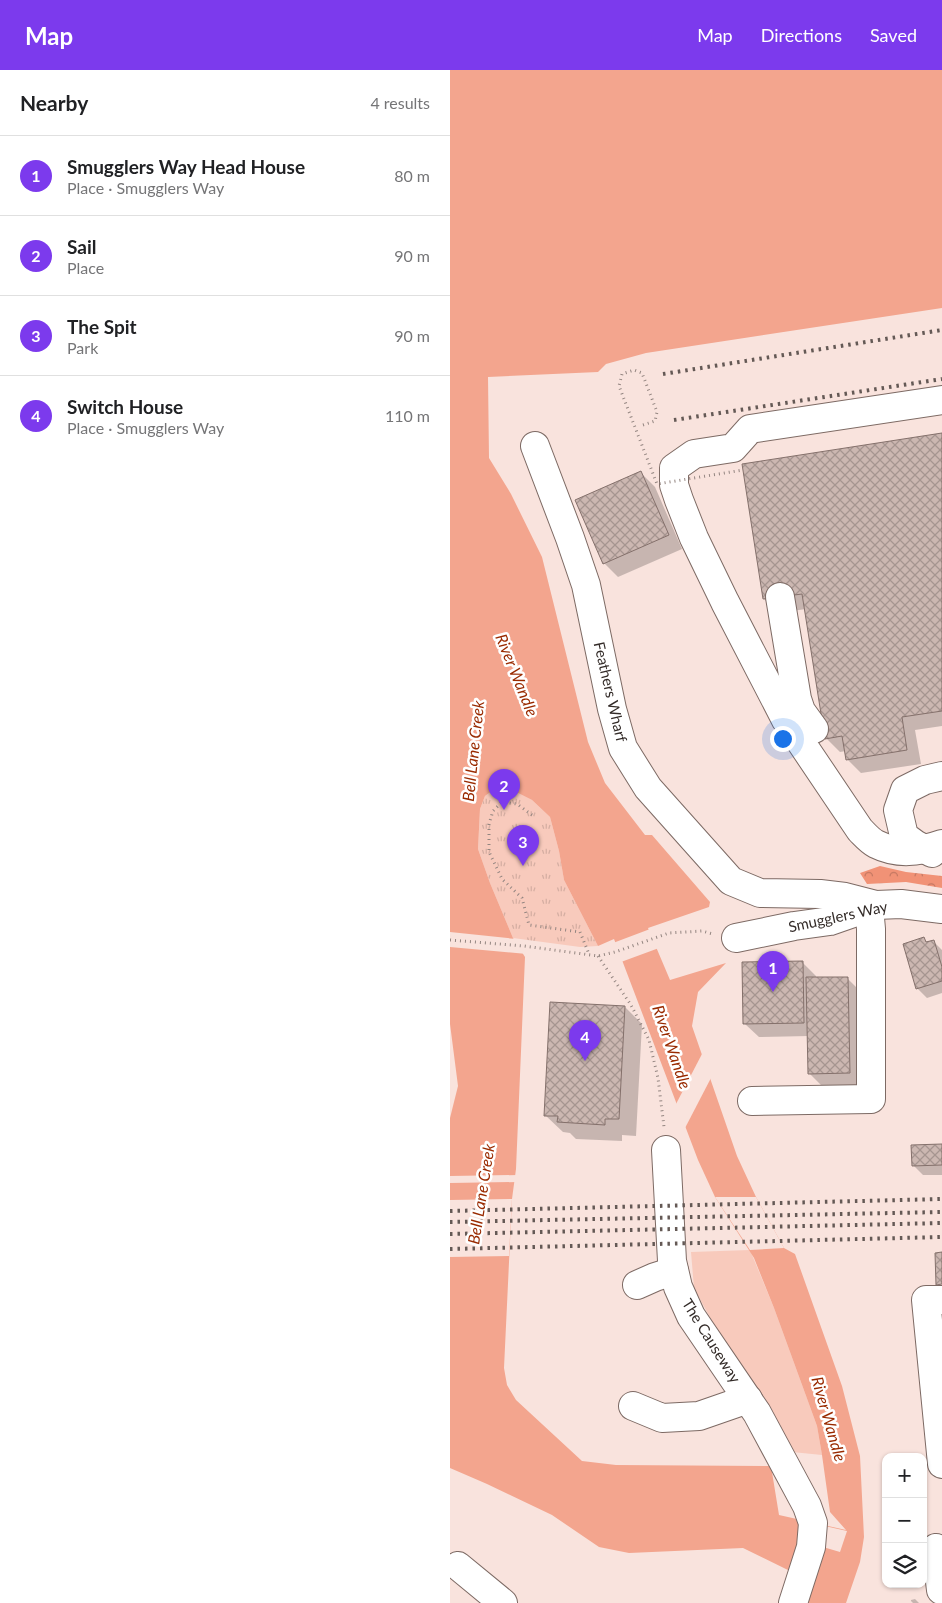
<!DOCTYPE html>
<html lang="en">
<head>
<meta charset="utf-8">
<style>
  :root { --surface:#fff; --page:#f6f6f6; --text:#202124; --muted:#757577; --line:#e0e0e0; --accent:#7c3aed }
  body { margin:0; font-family:Lato,sans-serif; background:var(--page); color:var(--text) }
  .controls { position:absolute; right:15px; bottom:15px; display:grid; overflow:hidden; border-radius:10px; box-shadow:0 1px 4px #0004 }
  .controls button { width:45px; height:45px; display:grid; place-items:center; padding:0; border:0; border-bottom:1px solid var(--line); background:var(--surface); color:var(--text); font:25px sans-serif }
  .you { position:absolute; left:332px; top:668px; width:18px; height:18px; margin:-12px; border:4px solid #fff; border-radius:50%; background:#1a73e8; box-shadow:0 0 0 8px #1a73e833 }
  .badge { display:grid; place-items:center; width:32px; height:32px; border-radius:50%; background:var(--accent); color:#fff; font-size:16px; font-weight:700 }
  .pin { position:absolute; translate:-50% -41px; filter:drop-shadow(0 1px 2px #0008) }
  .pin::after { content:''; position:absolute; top:26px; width:18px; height:15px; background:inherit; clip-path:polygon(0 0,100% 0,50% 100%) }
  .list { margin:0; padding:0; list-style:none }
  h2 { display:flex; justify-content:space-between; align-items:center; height:65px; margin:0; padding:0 20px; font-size:21px }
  h2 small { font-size:16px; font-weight:400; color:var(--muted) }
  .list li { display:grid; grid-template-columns:32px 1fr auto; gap:15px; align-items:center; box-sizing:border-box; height:80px; padding:0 20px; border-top:1px solid var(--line) }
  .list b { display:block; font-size:19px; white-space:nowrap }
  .list p { margin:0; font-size:16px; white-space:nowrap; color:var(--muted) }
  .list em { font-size:16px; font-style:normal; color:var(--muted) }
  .icon { flex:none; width:28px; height:28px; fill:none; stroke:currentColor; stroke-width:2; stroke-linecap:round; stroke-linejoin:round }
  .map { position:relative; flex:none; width:492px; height:1533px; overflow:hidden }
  header { display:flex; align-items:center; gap:30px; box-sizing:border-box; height:70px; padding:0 25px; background:var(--accent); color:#fff }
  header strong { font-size:24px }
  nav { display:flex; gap:28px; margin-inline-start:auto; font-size:18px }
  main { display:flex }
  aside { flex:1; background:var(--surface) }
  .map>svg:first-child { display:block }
</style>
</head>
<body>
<header>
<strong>Map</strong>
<nav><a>Map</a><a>Directions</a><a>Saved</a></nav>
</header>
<main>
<aside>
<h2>Nearby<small>4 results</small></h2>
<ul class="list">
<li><span class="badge">1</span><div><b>Smugglers Way Head House</b><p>Place · Smugglers Way</p></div><em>80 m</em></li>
<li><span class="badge">2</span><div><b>Sail</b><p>Place</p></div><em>90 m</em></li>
<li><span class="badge">3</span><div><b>The Spit</b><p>Park</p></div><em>90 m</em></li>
<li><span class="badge">4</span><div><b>Switch House</b><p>Place · Smugglers Way</p></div><em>110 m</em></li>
</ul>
</aside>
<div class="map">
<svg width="492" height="1533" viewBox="0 0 492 1533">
  <defs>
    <pattern id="forest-crowns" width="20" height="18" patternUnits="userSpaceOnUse" patternTransform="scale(1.25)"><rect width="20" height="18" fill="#f19276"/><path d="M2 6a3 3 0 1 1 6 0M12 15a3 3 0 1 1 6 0" fill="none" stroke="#c47761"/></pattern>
    <pattern id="park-tufts" width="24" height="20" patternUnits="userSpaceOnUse" patternTransform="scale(1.25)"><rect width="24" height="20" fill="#f8cabc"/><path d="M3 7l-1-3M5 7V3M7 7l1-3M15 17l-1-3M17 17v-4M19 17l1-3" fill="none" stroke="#d5aea2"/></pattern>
    <pattern id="building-cross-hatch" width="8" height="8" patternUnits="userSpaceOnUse" patternTransform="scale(1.25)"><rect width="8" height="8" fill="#ccb7b1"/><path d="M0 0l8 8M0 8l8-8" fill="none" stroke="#a69590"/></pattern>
  </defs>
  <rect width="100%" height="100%" fill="#f9e3dd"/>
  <path fill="#f8cabc" d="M300 1180 324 1238 367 1356 372 1385 342 1382 264 1255 244 1218 241 1182Z"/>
  <path fill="url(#forest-crowns)" d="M430 796 456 802 492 806V818L456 812 417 814 410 803Z"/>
  <path fill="url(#park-tufts)" d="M42 721 66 722 82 730 100 747 109 781 114 810 148 876 130 877 63 868 40 813 28 779 30 739 35 726Z"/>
  <path fill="#f3a58e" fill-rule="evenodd" d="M0 0H492V238L196 283 156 294 148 302 38 307 39 388 61 424 92 487 138 672 155 713 195 765H202L260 832 259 837 198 858 220 910 276 893 248 922 242 956 287 1086 306 1127 334 1178 345 1184 392 1316 410 1386 414 1467 410 1492 396 1533H354L340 1501 293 1478 179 1483 149 1477 102 1445 37 1414 0 1398V1048L8 1016 0 954ZM42 721 66 722 82 730 100 747 109 781 114 810 148 876 164 869 248 1090 265 1127 304 1188 324 1238 367 1356 372 1385 380 1442 396 1460 329 1445 321 1396 166 1395 132 1391 66 1330 57 1315 54 1298 62 1129 66 1099 75 887 63 868 40 813 28 779 30 739 35 726Z"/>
  <g fill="#f9e3dd">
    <path d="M216 853V854L202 859 209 878 171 892 163 873Z"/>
    <path d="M0 862 66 869 77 884 0 877Z"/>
    <path d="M253 982 262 1006 234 1060 225 1036Z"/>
    <path d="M68 1105 67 1112 0 1113V1106Z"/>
    <path d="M265 1127H306L334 1178 300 1180Z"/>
    <path d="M62 1129 59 1186 0 1187V1130Z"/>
    <path d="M348 1450 397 1461 390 1482 373 1477 349 1473Z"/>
  </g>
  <g fill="#0003">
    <path d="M492 365V656L465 660 471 694 411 703 397 689 396 681 390 682 376 668 356 539 328 543 314 529 294 395Z"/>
    <path d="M191 403 205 417 232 479 168 507 154 493Z"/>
    <path d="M474 869 478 873 483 871 492 880V923L477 928 467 918Z"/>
    <path d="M352 892 366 906V909L397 908 411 922 413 1016 373 1017 359 1003V966L309 967 295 954Z"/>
    <path d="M175 937 192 954 186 1066 172 1065V1071L126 1069 120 1063 113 1062 95 1045Z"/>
    <path d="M492 1076V1105H473L463 1095Z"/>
    <path d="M465 1529 469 1533H463L461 1531V1530Z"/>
  </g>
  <g fill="url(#building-cross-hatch)" stroke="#84706b">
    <path d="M492 363V641L452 647 457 680 396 690 392 666 375 669 352 524 313 529 292 394Z"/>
    <path d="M191 401 219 465 153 494 125 430Z"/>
    <path d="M474 867 476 872 484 870 492 897V911L466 919 453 874Z"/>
    <path d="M353 891 354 953 293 954 292 892Z"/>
    <path d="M356 907H398L400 1003 358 1004Z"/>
    <path d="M100 932 175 936 169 1049H155V1055L107 1052 108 1046H94Z"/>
    <path d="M492 1074V1095L462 1096 461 1075Z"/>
    <path d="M492 1182V1214L486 1215 485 1183Z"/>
  </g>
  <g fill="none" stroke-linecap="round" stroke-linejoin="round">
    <g stroke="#7d6a64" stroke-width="30">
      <g id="minor">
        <path d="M492 330 300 359 283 378 244 384 224 398V415L229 430 244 468 275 532 336 650 410 760C415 765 420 771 426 774 448 785 469 782 492 774"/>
        <path d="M85 376 120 468 136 515 162 639 173 678 198 718 281 811 310 823 370 824 395 827 426 835"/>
        <path d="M330 527 347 629 351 641 364 659"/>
        <path d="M482 783 465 774 454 766 448 740 455 720 475 710 492 706"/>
        <path d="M286 868 344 856 380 851 426 835 451 834 492 839"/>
        <path d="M302 1031 421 1029V859L419 837"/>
        <path d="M216 1080 222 1191 228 1217 241 1246 307 1343 357 1436 363 1453 361 1477 343 1533"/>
        <path d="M187 1215 205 1207 224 1201"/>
        <path d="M492 1230H476L492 1394"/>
        <path d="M183 1336 212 1348 249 1346 298 1329"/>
        <path d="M486 1478 491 1520"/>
        <path d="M8 1496 53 1533"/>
      </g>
    </g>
    <g stroke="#938580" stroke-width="3" stroke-dasharray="1 4" stroke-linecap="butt">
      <path d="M82 745 67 734 52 732 43 741 39 754V782L52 809 72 828 79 855 130 862 139 884"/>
      <path d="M0 870 74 876 148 886 165 882 219 863 252 861 263 864"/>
      <path d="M148 886 181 935 199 970 208 1008 214 1057"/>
    </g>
    <use href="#minor" stroke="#fff" stroke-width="28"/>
    <g stroke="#645955" stroke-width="4" stroke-dasharray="2.5 5" stroke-linecap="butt">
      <path d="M213 304 492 260"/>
      <path d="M224 350 492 309"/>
      <path d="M0 1141 492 1129"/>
      <path d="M0 1152 492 1142"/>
      <path d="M0 1164 492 1153"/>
      <path d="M0 1179 492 1167"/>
    </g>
    <path stroke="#938580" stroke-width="3" stroke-dasharray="1 4" stroke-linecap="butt" d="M193 355 205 351 207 342 192 303 184 300 172 304 169 316 207 414 293 400"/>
  </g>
  <g text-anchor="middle" stroke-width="5" stroke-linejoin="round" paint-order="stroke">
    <g font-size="15" fill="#332b28" stroke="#fff">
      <text transform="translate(160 622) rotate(77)" y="5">Feathers Wharf</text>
      <text transform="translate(388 847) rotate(-12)" y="5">Smugglers Way</text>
      <text transform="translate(261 1271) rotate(58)" y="5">The Causeway</text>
    </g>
    <g font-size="16" font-style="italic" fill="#992a00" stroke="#fff">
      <text transform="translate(67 605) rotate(68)" y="6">River Wandle</text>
      <text transform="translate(23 681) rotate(-84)" y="6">Bell Lane Creek</text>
      <text transform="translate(222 977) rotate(71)" y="6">River Wandle</text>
      <text transform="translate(31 1124) rotate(-81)" y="6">Bell Lane Creek</text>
      <text transform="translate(379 1349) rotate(74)" y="6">River Wandle</text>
    </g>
  </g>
</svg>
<div class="controls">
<button>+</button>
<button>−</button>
<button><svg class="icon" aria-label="layers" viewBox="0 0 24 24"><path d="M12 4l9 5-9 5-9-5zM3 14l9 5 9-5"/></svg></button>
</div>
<div class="you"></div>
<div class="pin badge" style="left:323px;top:922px">1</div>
<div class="pin badge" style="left:54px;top:740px">2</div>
<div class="pin badge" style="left:73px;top:796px">3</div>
<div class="pin badge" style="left:135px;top:991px">4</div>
</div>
</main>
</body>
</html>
